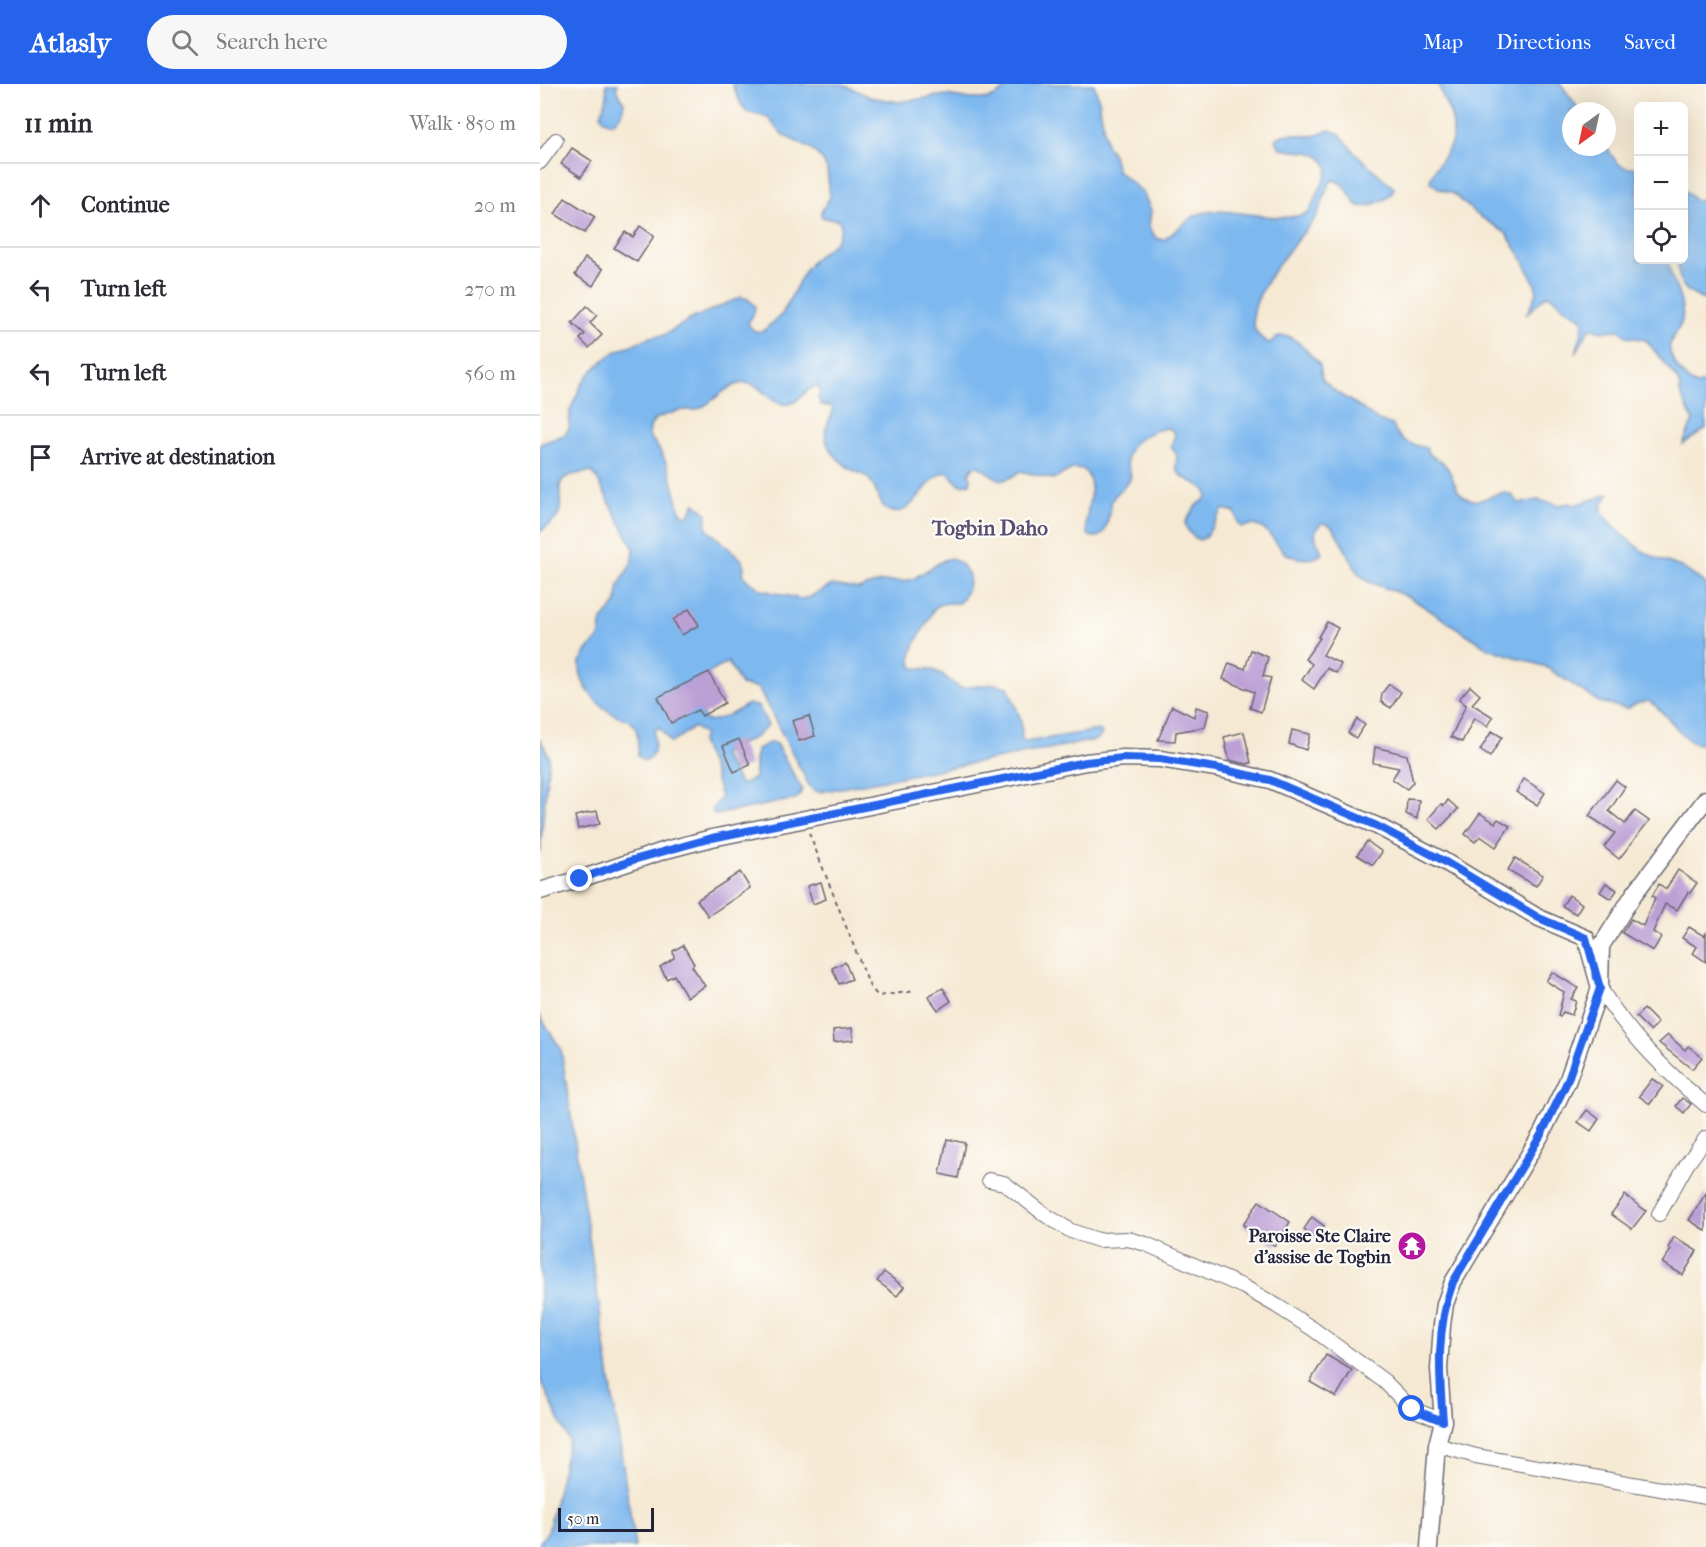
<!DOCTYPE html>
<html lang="en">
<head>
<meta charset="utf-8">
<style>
  :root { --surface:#fff; --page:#f7f7f7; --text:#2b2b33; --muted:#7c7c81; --line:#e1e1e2; --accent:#2563eb }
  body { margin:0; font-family:"IM FELL French Canon",serif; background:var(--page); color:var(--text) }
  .controls { position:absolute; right:18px; top:18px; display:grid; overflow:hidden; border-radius:9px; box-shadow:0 6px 24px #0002 }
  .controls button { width:54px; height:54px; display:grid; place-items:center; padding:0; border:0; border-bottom:2px solid var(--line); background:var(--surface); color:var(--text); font:30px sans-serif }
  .compass { position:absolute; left:1022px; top:18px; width:54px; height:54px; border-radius:50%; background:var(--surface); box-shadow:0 6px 24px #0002; rotate:213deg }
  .scale { position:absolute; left:18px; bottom:15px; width:96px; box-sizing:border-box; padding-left:6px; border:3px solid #22223b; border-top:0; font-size:16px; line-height:21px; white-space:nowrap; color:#22223b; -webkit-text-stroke:4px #fdfcf7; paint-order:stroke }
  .stop { position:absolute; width:18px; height:18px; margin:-14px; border:4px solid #2563eb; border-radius:50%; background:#fff }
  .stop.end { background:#2563eb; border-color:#fff; box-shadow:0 2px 6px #0008 }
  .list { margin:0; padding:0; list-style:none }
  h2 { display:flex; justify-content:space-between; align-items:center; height:78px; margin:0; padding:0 24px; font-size:26px }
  h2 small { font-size:20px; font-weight:400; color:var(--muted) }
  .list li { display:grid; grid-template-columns:39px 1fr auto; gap:18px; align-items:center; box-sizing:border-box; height:84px; padding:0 24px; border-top:2px solid var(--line) }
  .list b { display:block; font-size:22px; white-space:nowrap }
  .list em { font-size:20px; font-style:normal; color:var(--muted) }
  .icon { flex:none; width:33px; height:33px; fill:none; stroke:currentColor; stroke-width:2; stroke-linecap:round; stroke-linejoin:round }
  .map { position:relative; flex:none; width:1166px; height:1463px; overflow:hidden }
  header { display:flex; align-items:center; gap:36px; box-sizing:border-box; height:84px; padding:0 30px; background:var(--accent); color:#fff }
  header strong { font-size:28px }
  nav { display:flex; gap:33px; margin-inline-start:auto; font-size:21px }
  .search { width:420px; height:54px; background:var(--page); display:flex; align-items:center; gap:15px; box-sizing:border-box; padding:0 21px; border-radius:33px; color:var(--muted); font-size:22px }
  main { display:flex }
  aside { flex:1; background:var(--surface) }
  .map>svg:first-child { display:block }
</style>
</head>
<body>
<header>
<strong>Atlasly</strong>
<div class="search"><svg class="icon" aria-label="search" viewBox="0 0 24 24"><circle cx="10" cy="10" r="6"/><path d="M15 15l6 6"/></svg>Search here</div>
<nav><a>Map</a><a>Directions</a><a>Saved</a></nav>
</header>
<main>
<aside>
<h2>11 min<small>Walk · 850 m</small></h2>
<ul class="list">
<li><svg class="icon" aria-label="ahead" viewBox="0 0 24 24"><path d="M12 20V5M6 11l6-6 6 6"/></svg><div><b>Continue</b></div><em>20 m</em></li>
<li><svg class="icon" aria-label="left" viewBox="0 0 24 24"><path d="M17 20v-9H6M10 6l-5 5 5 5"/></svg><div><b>Turn left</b></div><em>270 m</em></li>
<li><svg class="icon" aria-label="left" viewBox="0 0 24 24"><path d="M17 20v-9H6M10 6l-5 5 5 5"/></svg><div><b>Turn left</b></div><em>560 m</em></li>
<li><svg class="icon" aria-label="arrive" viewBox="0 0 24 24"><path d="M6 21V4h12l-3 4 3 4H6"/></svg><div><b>Arrive at destination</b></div></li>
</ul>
</aside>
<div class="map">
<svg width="1166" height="1463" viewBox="0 0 1166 1463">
  <rect width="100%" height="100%" fill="#fdfcf7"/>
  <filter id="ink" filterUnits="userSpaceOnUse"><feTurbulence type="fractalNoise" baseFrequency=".0167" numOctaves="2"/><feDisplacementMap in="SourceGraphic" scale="12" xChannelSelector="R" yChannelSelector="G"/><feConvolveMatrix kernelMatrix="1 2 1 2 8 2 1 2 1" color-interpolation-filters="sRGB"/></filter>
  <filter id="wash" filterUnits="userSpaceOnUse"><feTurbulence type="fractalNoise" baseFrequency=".008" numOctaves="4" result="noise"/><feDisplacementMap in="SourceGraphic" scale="24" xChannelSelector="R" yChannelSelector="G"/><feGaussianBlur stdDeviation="1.35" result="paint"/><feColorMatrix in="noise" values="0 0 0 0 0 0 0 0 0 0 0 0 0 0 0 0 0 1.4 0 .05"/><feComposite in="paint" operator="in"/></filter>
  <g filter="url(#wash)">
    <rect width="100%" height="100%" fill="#f5e9d3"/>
    <g fill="#7db8ef" stroke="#506d95" stroke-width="1.5">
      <path d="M66 0H78L76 5 84 18C83 27 80 36 70 39L63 35 61 31 67 12Z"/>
      <path d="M192 0H303L330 13 359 18 406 11 431 15H449L462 8 470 0H554L559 16 566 60 573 71 577 86 603 109 611 126 609 143 616 154 623 156C637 148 647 133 662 129 693 121 741 143 769 128L787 90 788 83C774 59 759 73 739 63L736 55C746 46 759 52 771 52 778 52 783 48 790 46L800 50 814 68 854 104C852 112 848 114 841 117 805 135 819 105 794 96L790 98C784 110 782 125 774 136 756 159 681 236 729 259L739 252H748L758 258 777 277 780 281 782 295 795 307 820 323 837 336 853 341C859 359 871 360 887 364V368C893 374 901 376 906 382 915 393 913 409 929 415 944 421 955 405 969 410 973 412 975 416 979 419L998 416 1019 421 1029 419 1035 421 1069 410 1062 420V429L1085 453 1101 466 1118 475 1141 483 1166 500V659C1163 659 1159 660 1156 660 1144 658 1124 624 1108 617L1097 619 1087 625 1059 618 1006 583 948 564 869 513 827 497 818 489 794 445 788 440 782 439C769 450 778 457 782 469 774 479 756 474 746 470 732 457 726 435 702 443L699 441 695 428 683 425 665 454 659 456C652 452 647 448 645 439L655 423 666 414 667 409C658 395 641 399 637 385 635 381 637 376 637 371L631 362 635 352 633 347 628 344C611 346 587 357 587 377 587 383 593 388 590 395 587 403 576 408 572 416 567 429 570 461 548 451 540 431 562 403 543 385H532L513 395 480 387C460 404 457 393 438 382L433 383 429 389 431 394 430 399C418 405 414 394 407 388 388 391 376 426 357 428 340 431 338 405 329 395 325 391 321 390 317 388 305 383 292 371 287 359 281 342 292 338 293 324L291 322 281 321 278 313 280 308 278 302C267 303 262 315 252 319 231 327 223 297 203 299 182 302 172 322 155 326 150 327 151 325 146 326 136 326 124 332 115 335L110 343 109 352C129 373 133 400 140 427L143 431 148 432 155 419 167 430 166 444 201 475 204 482 203 490 207 496 222 506 261 515 270 513 292 501 318 505 340 498 364 497 373 495 404 476 412 474 420 479 429 491C430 502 426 511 419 519 408 519 400 518 393 526 387 544 364 566 373 584L390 585 402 590 414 600 421 604 454 600 468 603 481 636 482 656 485 658 559 646 562 649 560 653 556 656 280 708 273 706 269 701 218 604 201 601 188 578 145 603 166 637C183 636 195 628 208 620L219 623 228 641 217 652 182 670 201 701 215 694V674L217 665 231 658 236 660 262 705 260 711 255 715 175 731 172 727 173 723 181 714 174 689 161 658 164 651 154 643 131 659 119 643 114 647C114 660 118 671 105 677L98 672C98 664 99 651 95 643 92 637 85 635 79 633 58 623 38 603 40 578L48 565 59 554 62 536 76 520 79 501 92 478 94 465 56 393 52 388C44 388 40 389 32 391 10 396 26 417 18 432 14 438 5 443 0 448V360L24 351 29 345 30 327 41 301 48 291 65 275 75 268 110 253 124 251 153 234 201 213 208 215 215 222 214 229 208 239C212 247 215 248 223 247L242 230 264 188 274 175 293 160 298 153 301 145 300 137C294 133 287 137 281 132V128L290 113 287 86 283 77 276 69 267 63 243 51 227 33 207 28 201 20Z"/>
      <path d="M899 0H1021L1040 27H1031V63H1067C1074 76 1082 89 1098 82V176H1128C1129 195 1141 208 1142 225 1145 244 1134 246 1130 260 1127 273 1145 298 1157 301L1166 299V345L1143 360 1153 336 1140 309V302L1137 295 1106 256 1088 253 1079 246 1064 247 1050 244 1036 269 1042 248 1043 237C1037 228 1030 229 1023 223 1017 218 1016 213 1007 211L986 231 997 209 995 200 982 174 966 149 936 130 914 110 900 105 890 98C892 82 911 70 913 51 915 27 902 20 899 0Z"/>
      <path d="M1144 106 1155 116 1166 115V217C1141 206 1139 201 1137 176H1144Z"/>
      <path d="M0 654 9 673 0 768Z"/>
      <path d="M0 932 21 965 95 1463H0V1457L8 1448 29 1357 0 1295Z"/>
    </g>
    <g id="blocks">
      <g fill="#bb9fd5">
        <path d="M32 64 52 77 41 93 21 80Z"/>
        <path d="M25 114 55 133 45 149 15 130Z"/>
        <path d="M100 142 114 152 97 178 74 164 85 148 93 153Z"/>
        <path d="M45 174 63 185 53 202 35 191Z"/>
        <path d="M47 222 57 231 50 239 62 251 49 264 40 255 45 250 32 239Z"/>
        <path d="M149 525 159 541 142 551 133 536Z"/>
        <path d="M787 538 798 544 783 571 801 580 796 589 787 584 774 605 762 596 772 580 765 575 780 554 778 553Z"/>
        <path d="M711 566 728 573 723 592 731 594 721 628 710 624 714 608 683 595 689 579 705 585Z"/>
        <path d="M169 588 185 619 162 632 158 626 131 639 118 613Z"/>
        <path d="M849 600 861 608 851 624 841 618 842 609Z"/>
        <path d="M930 602 940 611 932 620 953 633 948 642 934 634 922 658 911 653 926 621 919 615Z"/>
        <path d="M632 622 654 633 656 623 669 627 665 643 636 648 635 657 618 656Z"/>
        <path d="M269 632 275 652 259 657 252 637Z"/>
        <path d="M817 635 825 641 816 654 808 649Z"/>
        <path d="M752 646 770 650 766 666 749 660Z"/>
        <path d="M952 647 962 653 950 673 940 666Z"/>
        <path d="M704 648 711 679 707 680 689 676 684 653Z"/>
        <path d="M199 655 210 681 194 688 183 662Z"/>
        <path d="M835 663 867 671 873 698 867 705 852 695 859 684 833 679Z"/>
        <path d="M984 695 1005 709 997 721 976 708Z"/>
        <path d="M1076 696 1085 703 1069 727 1085 740 1095 727 1109 737 1079 775 1064 763 1075 749 1049 732Z"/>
        <path d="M867 715 879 716 877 735 866 730Z"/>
        <path d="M908 716 918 725 899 745 888 735 901 720 904 722Z"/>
        <path d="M57 727 60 740 38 745 35 732Z"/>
        <path d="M940 729 955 739 958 735 970 742 956 763 940 752 935 758 925 750Z"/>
        <path d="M827 757 842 768 833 781 817 771Z"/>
        <path d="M975 774 1003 791 996 802 968 786Z"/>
        <path d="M1138 786 1157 799 1150 809 1148 808 1137 826 1125 820 1113 848 1121 853 1113 867 1082 849 1091 835 1103 842 1115 814 1112 812 1119 800 1126 805Z"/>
        <path d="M200 788 210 804 168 832 157 816Z"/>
        <path d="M281 798 286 815 273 820 267 802Z"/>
        <path d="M1066 799 1077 806 1071 815 1060 808Z"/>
        <path d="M1029 811 1042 820 1036 830 1022 822Z"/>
        <path d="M1149 843 1164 852 1166 849V878L1153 869 1157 863 1142 854Z"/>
        <path d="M143 861 154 880 152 882 165 902 147 913 134 891 127 895 120 883 134 874 133 867Z"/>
        <path d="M305 878 312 895 299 900 292 884Z"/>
        <path d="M1012 888 1038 904 1031 915 1036 917 1032 931 1023 928 1020 933 1018 932 1024 908 1006 897Z"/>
        <path d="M403 904 411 917 398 926 388 912Z"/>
        <path d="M1104 925 1118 939 1110 947 1096 933Z"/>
        <path d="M312 944 313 956 294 958 293 946Z"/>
        <path d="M1128 951 1145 966 1148 962 1162 973 1152 985 1119 959Z"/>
        <path d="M1112 995 1123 1002 1110 1020 1099 1012Z"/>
        <path d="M1142 1014 1151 1020 1144 1029 1136 1022Z"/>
        <path d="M1047 1026 1059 1035 1051 1047 1038 1038Z"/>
        <path d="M407 1055 425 1059 418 1094 400 1090Z"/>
        <path d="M1166 1109V1147L1149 1136Z"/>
        <path d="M1085 1111 1106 1127 1092 1145 1071 1130Z"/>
        <path d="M719 1117 750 1138 735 1162 703 1141Z"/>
        <path d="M772 1133 784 1142 776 1154 764 1145Z"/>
        <path d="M1134 1153 1157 1167 1143 1191 1122 1179 1131 1166 1128 1164Z"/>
        <path d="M344 1188 364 1203 357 1212 337 1197Z"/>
        <path d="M786 1271 812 1286 796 1313 770 1298Z"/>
      </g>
    </g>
  </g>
  <g filter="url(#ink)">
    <use href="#blocks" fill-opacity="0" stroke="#6c6870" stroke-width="1.5"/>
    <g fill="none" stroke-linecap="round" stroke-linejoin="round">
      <g stroke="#6c6870" stroke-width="16">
        <g id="minor">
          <path d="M0 78 16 56"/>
          <path d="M1060 904C1087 948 1127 989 1166 1021"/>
          <path d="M449 1096 464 1099 507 1132 531 1147 558 1156 588 1155 606 1160 704 1203 737 1222 773 1245 844 1297 872 1325 903 1337"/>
          <path d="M1119 1130 1147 1080 1166 1054"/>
          <path d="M897 1361 936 1372 1166 1413"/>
        </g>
      </g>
      <g stroke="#6c6870" stroke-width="19">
        <g id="tertiary">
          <path d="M0 807 40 795 126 766 172 754 546 678 583 674 620 675 676 684 730 696 837 742 902 776 999 834 1046 854 1060 904"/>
          <path d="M889 1463 897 1361 903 1337 899 1285 902 1241 905 1220 913 1198 1002 1049 1027 998 1060 904 1061 862 1094 810 1166 715"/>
        </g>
      </g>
      <path stroke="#6c6870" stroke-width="2" stroke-dasharray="4.5 4.5" stroke-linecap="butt" d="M269 749 330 903 338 912 376 907"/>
      <use href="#minor" stroke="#fff" stroke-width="14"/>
      <use href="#tertiary" stroke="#fff" stroke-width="16"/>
    </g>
  </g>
  <g fill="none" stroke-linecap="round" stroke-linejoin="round" filter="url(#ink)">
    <path stroke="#2563eb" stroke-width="8" d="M40 795 93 776 172 754 546 678 583 674 620 675 676 684 730 696 837 742 902 776 999 834 1046 854 1060 904 1027 998 1002 1049 913 1198C896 1244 899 1290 903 1337L872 1325"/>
  </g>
  <defs>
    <g id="temple-disc" transform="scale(1.5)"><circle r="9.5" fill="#b5179e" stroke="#fdfcf7"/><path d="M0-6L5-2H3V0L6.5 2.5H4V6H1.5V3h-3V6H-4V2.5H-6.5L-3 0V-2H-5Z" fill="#fff"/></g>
  </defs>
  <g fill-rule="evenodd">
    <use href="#temple-disc" x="872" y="1162"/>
  </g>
  <g text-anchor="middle" stroke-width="4.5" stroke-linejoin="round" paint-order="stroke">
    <g font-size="18" font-weight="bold" fill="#22223b" stroke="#fdfcf7" text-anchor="end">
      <text x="851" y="1158">Paroisse Ste Claire<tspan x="851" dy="21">d'assise de Togbin</tspan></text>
    </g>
    <g font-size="21" font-weight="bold" fill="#584e71" stroke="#fdfcf7">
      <text x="450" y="451">Togbin Daho</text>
    </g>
  </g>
</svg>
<div class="controls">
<button>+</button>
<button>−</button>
<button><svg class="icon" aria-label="locate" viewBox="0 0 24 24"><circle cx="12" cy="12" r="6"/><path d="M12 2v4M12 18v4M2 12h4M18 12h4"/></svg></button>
</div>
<svg class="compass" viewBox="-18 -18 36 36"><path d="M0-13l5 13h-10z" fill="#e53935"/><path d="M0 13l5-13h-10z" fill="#7c7c81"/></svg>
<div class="scale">50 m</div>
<div class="stop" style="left:872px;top:1325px"></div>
<div class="stop end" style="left:40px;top:795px"></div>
</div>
</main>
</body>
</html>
